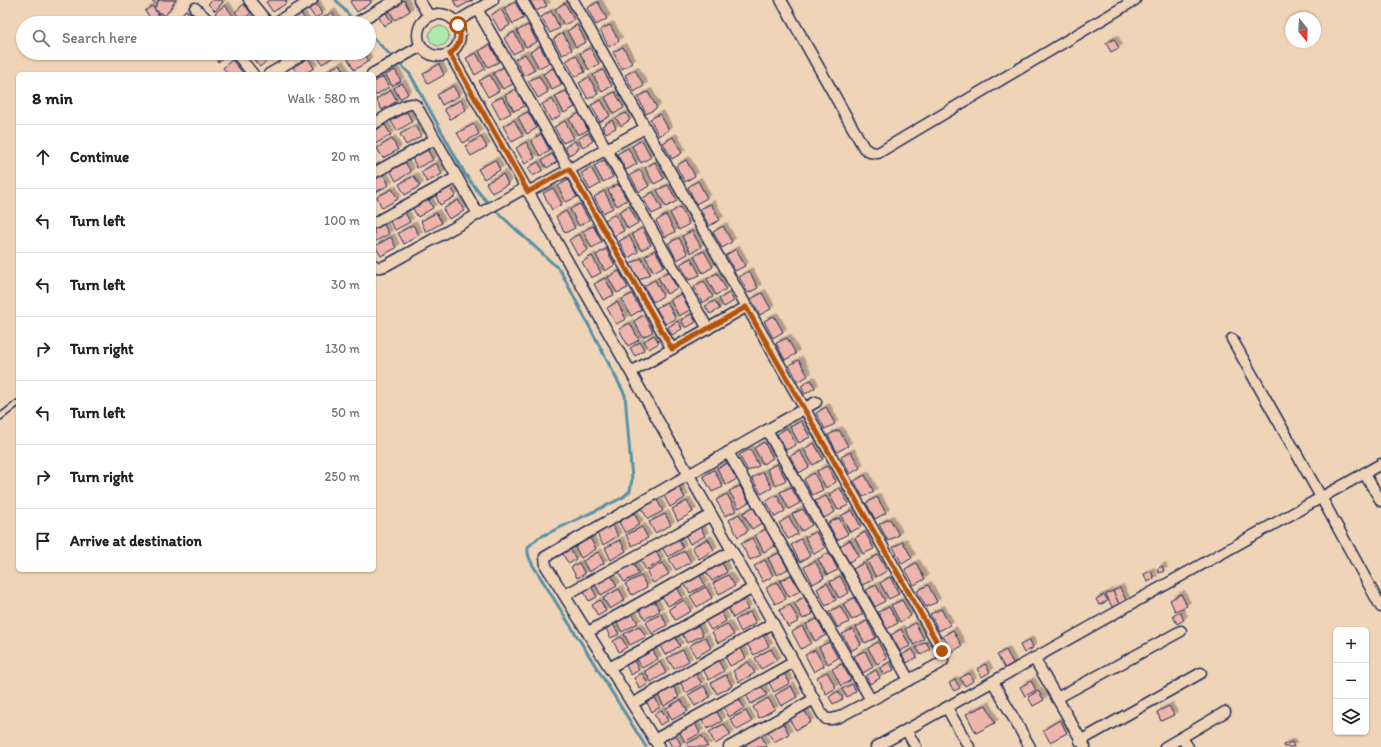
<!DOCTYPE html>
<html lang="en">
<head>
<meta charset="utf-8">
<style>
  :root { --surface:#fff; --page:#f6f6f6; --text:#202124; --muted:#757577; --line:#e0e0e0 }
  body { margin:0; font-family:Itim,sans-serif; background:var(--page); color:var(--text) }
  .controls { position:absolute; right:12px; bottom:12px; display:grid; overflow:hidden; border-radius:6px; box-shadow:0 1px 3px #0004 }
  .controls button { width:36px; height:36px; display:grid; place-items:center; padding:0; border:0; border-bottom:1px solid var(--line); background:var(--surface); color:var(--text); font:20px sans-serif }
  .compass { position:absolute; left:1285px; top:12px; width:36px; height:36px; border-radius:50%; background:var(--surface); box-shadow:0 1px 3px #0004; rotate:162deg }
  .stop { position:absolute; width:12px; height:12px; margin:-9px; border:3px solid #b45309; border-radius:50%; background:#fff }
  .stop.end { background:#b45309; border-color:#fff; box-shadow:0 1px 4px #0008 }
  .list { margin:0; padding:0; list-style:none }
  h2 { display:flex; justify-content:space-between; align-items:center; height:52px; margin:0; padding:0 16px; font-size:17px }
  h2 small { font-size:13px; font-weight:400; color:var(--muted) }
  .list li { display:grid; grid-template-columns:26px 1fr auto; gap:12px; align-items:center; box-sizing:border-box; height:64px; padding:0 16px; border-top:1px solid var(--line) }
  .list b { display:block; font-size:15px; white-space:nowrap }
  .list em { font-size:13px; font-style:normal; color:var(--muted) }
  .icon { flex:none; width:22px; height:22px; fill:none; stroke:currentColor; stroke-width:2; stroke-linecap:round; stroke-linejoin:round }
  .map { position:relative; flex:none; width:1381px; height:747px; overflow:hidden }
  .search { position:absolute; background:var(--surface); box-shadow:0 1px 3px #0004; left:16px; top:16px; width:360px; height:44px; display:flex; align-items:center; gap:10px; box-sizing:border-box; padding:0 14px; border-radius:22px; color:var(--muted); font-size:15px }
  .panel { position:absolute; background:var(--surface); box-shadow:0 1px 3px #0004; left:16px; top:72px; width:360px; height:500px; border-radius:6px }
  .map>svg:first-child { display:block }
</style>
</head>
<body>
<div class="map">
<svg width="1381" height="747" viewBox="0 0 1381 747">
  <defs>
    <filter id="shadow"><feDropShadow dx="3.5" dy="-3.5" stdDeviation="0" flood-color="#0004"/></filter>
  </defs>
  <rect width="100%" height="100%" fill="#f0d4b7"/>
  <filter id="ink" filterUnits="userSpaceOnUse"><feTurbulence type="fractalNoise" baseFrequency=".025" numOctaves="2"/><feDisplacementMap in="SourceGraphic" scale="8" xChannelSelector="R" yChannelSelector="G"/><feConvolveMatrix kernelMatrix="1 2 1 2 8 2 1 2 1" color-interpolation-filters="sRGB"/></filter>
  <g filter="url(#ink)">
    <circle fill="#afeaae" stroke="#658c86" cx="439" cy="36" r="10"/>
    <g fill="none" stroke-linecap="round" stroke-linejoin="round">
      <g stroke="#5790a7" stroke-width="3">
        <path d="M336 0 355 22"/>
        <path d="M369 34 410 74 465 174 480 194 496 211 560 270 625 395 632 479 630 491 622 498 538 538 528 547C527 555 530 560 534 567L646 747"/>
      </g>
    </g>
    <g fill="#efb4ab" stroke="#1b2f5e" filter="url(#shadow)">
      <path d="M151 0H159L157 4Z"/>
      <path d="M159 0H176L165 16 154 9Z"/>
      <path d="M212 0H220L223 2 215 11 208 4Z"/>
      <path d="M270 0H285L287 3 273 12 266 2Z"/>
      <path d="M353 0H370L371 3 357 12 350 2Z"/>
      <path d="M404 0 410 11 395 20 389 10Z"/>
      <path d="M453 0H473L458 8Z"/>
      <path d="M530 0H543L547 6 536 11Z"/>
      <path d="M515 2 524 18 513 24 504 8Z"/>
      <path d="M598 2 607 19 596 25 587 8Z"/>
      <path d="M316 3 322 14 315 18 308 8Z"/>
      <path d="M565 3 574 20 564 25 555 9Z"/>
      <path d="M244 4 251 13 242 20 235 12Z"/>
      <path d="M225 5 236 20 233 23H223L215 13Z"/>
      <path d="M152 6 161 18 154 23 145 11Z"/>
      <path d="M501 9 510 25 500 31 491 15Z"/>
      <path d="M185 10 195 16 190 23H184L179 20Z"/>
      <path d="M551 11 560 28 550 33 541 17Z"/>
      <path d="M332 12 338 22 318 23 317 22Z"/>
      <path d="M385 12 392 22 384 26 378 16Z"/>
      <path d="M301 13 307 23H287L286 22Z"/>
      <path d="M253 14 260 23H244V22Z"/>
      <path d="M528 25 537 42 526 47 517 31Z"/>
      <path d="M577 25 586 42 576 47 567 31Z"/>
      <path d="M610 25 619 41 609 47 600 30Z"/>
      <path d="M514 32 523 49 513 54 504 38Z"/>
      <path d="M563 33 572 50 562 55 553 39Z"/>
      <path d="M1114 39 1119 48 1111 52 1106 43Z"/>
      <path d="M490 45 499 62 488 67 479 51Z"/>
      <path d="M540 46 549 63 539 68 530 52Z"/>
      <path d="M623 47 632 63 622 69 613 52Z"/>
      <path d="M590 48 599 64 589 70 580 53Z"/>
      <path d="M211 53H227L228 54 218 62Z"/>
      <path d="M248 53H264L269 59 260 67Z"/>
      <path d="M269 53H277L272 57Z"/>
      <path d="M317 53H336L337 55 322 64 316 54Z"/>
      <path d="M359 53H364L369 61 354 70 348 59Z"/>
      <path d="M476 53 485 69 475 75 466 58Z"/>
      <path d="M525 54 535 70 524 76 515 59Z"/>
      <path d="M576 55 585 72 575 77 566 61Z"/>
      <path d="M308 58 314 68 304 74H298L293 67Z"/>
      <path d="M232 60 244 74H228L223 68Z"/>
      <path d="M340 64 346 74H326L325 72Z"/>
      <path d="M439 64 444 75 428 84 423 74Z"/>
      <path d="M504 67 513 84 503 89 493 73Z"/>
      <path d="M553 68 562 85 552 90 543 74Z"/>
      <path d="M395 70 401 81 392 86 386 75Z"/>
      <path d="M603 70 612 86 602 92 593 75Z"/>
      <path d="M635 70 644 86 634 92 625 75Z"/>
      <path d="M490 75 499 91 488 97 479 81Z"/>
      <path d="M539 76 548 92 538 98 528 81Z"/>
      <path d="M383 77 389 87 374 96V82Z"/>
      <path d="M589 77 598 94 588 99 579 83Z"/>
      <path d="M402 83 408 94 400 99 394 88Z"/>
      <path d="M453 86 459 96 442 105 437 95Z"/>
      <path d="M516 89 525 106 514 111 505 95Z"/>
      <path d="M391 90 397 101 382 110 376 99Z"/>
      <path d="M566 91 575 107 564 113 555 96Z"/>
      <path d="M615 92 624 108 614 114 605 97Z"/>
      <path d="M648 92 657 108 646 114 638 97Z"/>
      <path d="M502 97 511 113 500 119 491 102Z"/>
      <path d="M552 99 561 115 551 121 542 104Z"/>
      <path d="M461 100 466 110 450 119 444 109Z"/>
      <path d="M601 100 610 116 600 122 591 105Z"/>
      <path d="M407 112 412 122 397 131 391 121Z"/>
      <path d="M528 112 537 128 527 134 518 117Z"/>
      <path d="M579 113 588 130 578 135 569 119Z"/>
      <path d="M626 113 630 120 621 126 616 118Z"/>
      <path d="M660 114 669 130 659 136 650 119Z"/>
      <path d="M514 120 523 136 512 142 503 126Z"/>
      <path d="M612 120 616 128 606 133 602 126Z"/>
      <path d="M565 121 574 138 563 143 554 127Z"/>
      <path d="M474 124 479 134 463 143 457 133Z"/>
      <path d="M385 125 391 135 375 144 374 141V131Z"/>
      <path d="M415 126 421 136 406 145 400 134Z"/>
      <path d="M588 133 593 141 583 147 578 139Z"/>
      <path d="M541 134 550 151 540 156 531 140Z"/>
      <path d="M481 137 487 147 471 156 465 146Z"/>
      <path d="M673 137 682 153 672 159 663 143Z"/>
      <path d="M392 139 398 150 383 158 377 148Z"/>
      <path d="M642 140 651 157 641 163 632 146Z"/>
      <path d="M575 141 579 149 569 155 565 147Z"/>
      <path d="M526 142 535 158 525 164 516 148Z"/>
      <path d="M628 148 637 164 626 170 617 154Z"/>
      <path d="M427 149 433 160 417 168 412 158Z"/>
      <path d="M552 154 557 162 547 168 542 160Z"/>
      <path d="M495 160 500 170 484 179 478 169Z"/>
      <path d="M604 160 613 177 603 182 594 166Z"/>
      <path d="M686 160 695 176 685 182 676 166Z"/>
      <path d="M405 162 411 172 396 181 390 170Z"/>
      <path d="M538 162 543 170 533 176 528 168Z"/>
      <path d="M655 162 664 179 654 184 645 168Z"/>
      <path d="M436 163 442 174 427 182 421 172Z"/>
      <path d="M591 168 600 184 590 190 581 173Z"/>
      <path d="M640 170 649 186 639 192 630 175Z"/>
      <path d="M383 174 389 185 374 193V179Z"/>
      <path d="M503 174 508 184 492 193 486 183Z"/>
      <path d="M414 176 420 186 405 195 399 184Z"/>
      <path d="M568 180 577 197 566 202 558 186Z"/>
      <path d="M698 181 707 198 696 204 688 187Z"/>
      <path d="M618 184 627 200 617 206 608 190Z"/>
      <path d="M668 185 677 201 666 207 657 190Z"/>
      <path d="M450 186 456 196 440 205 435 194Z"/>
      <path d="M553 188 562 204 552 210 543 193Z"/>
      <path d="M392 189 398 199 382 208 377 197Z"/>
      <path d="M604 191 613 208 603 213 594 197Z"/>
      <path d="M653 192 662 209 652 214 643 198Z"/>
      <path d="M428 198 433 208 418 217 412 207Z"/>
      <path d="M458 200 464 211 449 219 443 209Z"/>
      <path d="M580 204 589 220 579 226 570 209Z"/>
      <path d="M711 204 720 220 709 226 700 209Z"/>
      <path d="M629 206 638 223 628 229 619 212Z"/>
      <path d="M680 207 689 224 679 230 670 213Z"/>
      <path d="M566 211 575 228 565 233 556 217Z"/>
      <path d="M405 212 410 222 395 230 389 220Z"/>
      <path d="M436 213 442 223 426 232 421 221Z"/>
      <path d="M615 214 624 231 614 236 605 220Z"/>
      <path d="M666 215 675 232 665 237 656 221Z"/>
      <path d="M383 223 389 234 374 242V228Z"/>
      <path d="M413 225 419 235 404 244 398 233Z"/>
      <path d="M593 226 602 242 592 248 583 231Z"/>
      <path d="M723 226 732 242 722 248 713 232Z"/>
      <path d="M642 228 651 245 641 250 632 234Z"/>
      <path d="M692 231 701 247 691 253 682 236Z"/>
      <path d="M579 234 588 250 578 256 569 240Z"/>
      <path d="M629 236 638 252 628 258 619 241Z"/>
      <path d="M391 237 396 248 381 256 375 246Z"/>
      <path d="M679 238 688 254 677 260 668 243Z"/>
      <path d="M606 249 615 265 605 271 596 255Z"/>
      <path d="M736 249 745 266 735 271 726 255Z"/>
      <path d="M655 250 664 266 654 272 645 256Z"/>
      <path d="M704 251 713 267 703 273 694 256Z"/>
      <path d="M592 256 601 273 591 278 582 262Z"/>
      <path d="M641 258 650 274 639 280 630 264Z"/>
      <path d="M691 258 700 275 689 280 680 264Z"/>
      <path d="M619 271 628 288 617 293 608 277Z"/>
      <path d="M749 271 758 288 748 293 739 277Z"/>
      <path d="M668 272 677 288 667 294 658 277Z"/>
      <path d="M717 273 726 289 716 295 707 279Z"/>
      <path d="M605 278 614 295 603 300 594 284Z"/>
      <path d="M655 280 663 296 653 302 644 286Z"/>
      <path d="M704 281 713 297 702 303 694 286Z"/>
      <path d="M729 293 734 301 724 307 719 299Z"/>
      <path d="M762 293 771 309 760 315 751 299Z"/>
      <path d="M632 294 641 310 631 316 622 299Z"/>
      <path d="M681 294 690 310 679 316 670 300Z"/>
      <path d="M715 301 720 309 710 314 705 306Z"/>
      <path d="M617 302 626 319 616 324 607 308Z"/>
      <path d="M667 302 676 319 665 324 656 308Z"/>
      <path d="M691 314 696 322 686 328 681 320Z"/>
      <path d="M644 315 653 332 643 337 634 321Z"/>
      <path d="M774 316 783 332 773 338 764 321Z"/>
      <path d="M678 321 682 329 672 335 668 327Z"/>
      <path d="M630 323 639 340 628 346 619 329Z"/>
      <path d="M654 335 659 343 649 349 644 341Z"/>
      <path d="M787 338 796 354 785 360 776 343Z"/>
      <path d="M640 342 644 350 635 356 630 348Z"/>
      <path d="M799 360 808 376 798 382 789 365Z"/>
      <path d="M811 380 815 388 805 394 801 386Z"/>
      <path d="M826 407 835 424 825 429 816 413Z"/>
      <path d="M801 421 810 437 799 443 790 427Z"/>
      <path d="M787 428 796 445 786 450 777 434Z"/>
      <path d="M839 430 848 446 837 452 828 435Z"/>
      <path d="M764 442 773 458 763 464 754 448Z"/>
      <path d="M814 443 823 459 813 465 804 449Z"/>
      <path d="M750 449 759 466 748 471 739 455Z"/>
      <path d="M800 451 809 467 799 473 790 456Z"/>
      <path d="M851 452 860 468 850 474 841 457Z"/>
      <path d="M728 463 737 479 726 485 717 468Z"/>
      <path d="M777 464 786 480 776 486 767 469Z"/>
      <path d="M827 466 836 482 826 488 817 471Z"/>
      <path d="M714 470 723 487 712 492 703 476Z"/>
      <path d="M763 472 772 488 761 494 752 478Z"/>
      <path d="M814 473 823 490 812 495 804 479Z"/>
      <path d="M865 475 874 492 863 497 854 481Z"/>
      <path d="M740 486 749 502 739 508 729 491Z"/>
      <path d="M679 487 685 498 670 507 664 496Z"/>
      <path d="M791 487 800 503 789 509 780 492Z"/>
      <path d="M840 488 849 505 838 510 829 494Z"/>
      <path d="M727 494 736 511 725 516 716 500Z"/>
      <path d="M777 495 785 511 775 517 766 501Z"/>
      <path d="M826 496 835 512 824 518 815 501Z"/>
      <path d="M877 497 886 513 875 519 866 503Z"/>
      <path d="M657 500 663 511 648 519 641 508Z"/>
      <path d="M687 501 693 512 678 521 672 509Z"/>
      <path d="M753 507 762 523 752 529 743 513Z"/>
      <path d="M803 509 812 525 802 531 792 514Z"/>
      <path d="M852 510 861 527 850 532 841 516Z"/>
      <path d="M634 513 640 524 625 533 619 522Z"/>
      <path d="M665 514 671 525 655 533 649 522Z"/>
      <path d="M739 514 748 531 738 537 729 520Z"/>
      <path d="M789 517 798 534 788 539 779 523Z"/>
      <path d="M839 518 848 534 837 540 828 523Z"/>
      <path d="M890 519 899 535 888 541 879 524Z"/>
      <path d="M699 524 705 536 690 544 684 533Z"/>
      <path d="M612 525 618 536 603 545 597 534Z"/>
      <path d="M642 527 648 538 632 546 626 535Z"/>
      <path d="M766 529 775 546 764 552 755 535Z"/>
      <path d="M816 532 825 548 814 554 805 537Z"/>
      <path d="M865 532 874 549 863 554 855 538Z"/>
      <path d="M677 537 683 548 668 557 661 546Z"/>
      <path d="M590 538 596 549 581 558 575 547Z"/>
      <path d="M752 538 761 555 750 560 741 544Z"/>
      <path d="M708 539 714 550 699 559 692 547Z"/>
      <path d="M801 539 810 556 800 562 791 545Z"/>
      <path d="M620 540 626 551 611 560 605 548Z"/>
      <path d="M850 540 859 556 849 562 840 546Z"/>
      <path d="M903 542 912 558 902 564 893 547Z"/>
      <path d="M570 549 576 559 569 564 562 553Z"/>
      <path d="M655 550 661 561 646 570 639 558Z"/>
      <path d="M685 551 691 562 676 570 669 559Z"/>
      <path d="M598 552 604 563 589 572 583 561Z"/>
      <path d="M779 553 788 569 777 575 768 558Z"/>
      <path d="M829 553 838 570 827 575 818 559Z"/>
      <path d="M878 555 887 571 876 577 867 561Z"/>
      <path d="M765 560 773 576 763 582 754 566Z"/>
      <path d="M721 561 727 572 712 581 705 570Z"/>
      <path d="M815 561 824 578 813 584 804 567Z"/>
      <path d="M579 563 585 574 577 578 571 567Z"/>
      <path d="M633 563 639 574 624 582 618 571Z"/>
      <path d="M662 563 669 574 653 583 647 572Z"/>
      <path d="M864 563 873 580 862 585 853 569Z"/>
      <path d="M916 563 925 579 914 585 905 569Z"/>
      <path d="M1162 566 1164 571 1159 573 1157 569Z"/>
      <path d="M1151 571 1154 579 1147 582 1144 574Z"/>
      <path d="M699 574 705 585 690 593 683 582Z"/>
      <path d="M611 575 617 586 601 595 595 584Z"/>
      <path d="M728 575 735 586 719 594 713 583Z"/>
      <path d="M791 575 800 591 789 597 780 581Z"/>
      <path d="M641 576 647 587 632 595 625 584Z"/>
      <path d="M840 576 849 593 839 598 830 582Z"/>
      <path d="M890 577 899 594 889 599 880 583Z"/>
      <path d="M777 582 786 599 775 604 766 588Z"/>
      <path d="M827 583 836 600 826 606 817 589Z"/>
      <path d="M876 585 885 601 875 607 866 590Z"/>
      <path d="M928 585 937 602 926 607 917 591Z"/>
      <path d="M591 586 597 597 589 601 583 590Z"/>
      <path d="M677 587 683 598 668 606 661 595Z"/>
      <path d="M706 587 712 598 697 607 690 596Z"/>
      <path d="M1120 588 1126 600 1119 604 1113 591Z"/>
      <path d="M619 589 625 600 610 609 603 598Z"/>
      <path d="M1113 591 1119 604 1112 607 1106 594Z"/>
      <path d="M1181 594 1187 606 1175 611 1170 600Z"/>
      <path d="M1104 595 1108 601 1099 605 1096 599Z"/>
      <path d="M804 597 813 614 803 619 794 603Z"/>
      <path d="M742 598 748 609 733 618 727 606Z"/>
      <path d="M854 598 863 614 852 620 843 604Z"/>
      <path d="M600 600 606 611 598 616 592 605Z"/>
      <path d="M654 600 660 611 645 619 638 608Z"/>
      <path d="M684 600 691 611 675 620 669 609Z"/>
      <path d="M902 600 911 616 900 622 891 605Z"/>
      <path d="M790 605 799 621 788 627 779 610Z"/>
      <path d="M840 606 849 622 838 628 829 612Z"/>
      <path d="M889 607 898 623 887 629 878 612Z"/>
      <path d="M941 609 950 625 939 631 930 614Z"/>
      <path d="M720 610 726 621 711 630 704 619Z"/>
      <path d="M631 612 638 623 622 632 616 621Z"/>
      <path d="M750 612 756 623 741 632 735 620Z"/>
      <path d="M1180 612 1184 620 1177 624 1173 616Z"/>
      <path d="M661 614 667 625 652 634 646 622Z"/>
      <path d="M817 619 826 635 815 641 806 624Z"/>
      <path d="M867 621 876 638 865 643 856 627Z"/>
      <path d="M612 623 619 634 611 638 605 627Z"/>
      <path d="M697 623 703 635 687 643 681 632Z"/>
      <path d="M915 623 924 639 914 645 905 629Z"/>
      <path d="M727 624 734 635 718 643 712 632Z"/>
      <path d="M639 626 646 637 630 645 624 634Z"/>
      <path d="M802 626 811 643 801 649 792 632Z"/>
      <path d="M853 629 861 645 851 651 842 634Z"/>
      <path d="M901 629 910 646 900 651 891 635Z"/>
      <path d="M953 630 962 646 952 652 943 636Z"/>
      <path d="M674 635 680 646 665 655 659 644Z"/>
      <path d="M763 635 769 646 754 655 747 644Z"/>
      <path d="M621 637 627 647 619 652 613 641Z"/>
      <path d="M705 637 711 648 696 657 689 646Z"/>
      <path d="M1030 640 1033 648 1024 653 1020 645Z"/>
      <path d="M829 642 838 658 828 664 819 647Z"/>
      <path d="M878 642 887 659 877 664 868 648Z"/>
      <path d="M926 642 930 649 921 655 916 647Z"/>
      <path d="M740 647 746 658 730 666 724 655Z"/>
      <path d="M651 648 658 659 642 668 636 657Z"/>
      <path d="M771 649 777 660 761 669 755 658Z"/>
      <path d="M912 649 917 657 907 663 902 655Z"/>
      <path d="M683 650 689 661 674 669 667 658Z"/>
      <path d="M815 650 824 666 814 672 805 655Z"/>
      <path d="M1006 650 1014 665 1006 670 997 655Z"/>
      <path d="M865 651 873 667 863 673 854 656Z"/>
      <path d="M633 659 639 670 631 675 625 664Z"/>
      <path d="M718 660 724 671 709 680 702 668Z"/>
      <path d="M660 662 666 673 651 682 645 671Z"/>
      <path d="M748 662 755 673 739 682 733 671Z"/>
      <path d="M890 662 894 670 884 675 880 668Z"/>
      <path d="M842 664 851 680 841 686 832 669Z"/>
      <path d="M985 664 990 672 982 677 977 669Z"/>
      <path d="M876 670 880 678 870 684 866 676Z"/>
      <path d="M783 672 790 683 774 692 768 681Z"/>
      <path d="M827 672 836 688 826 694 817 677Z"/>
      <path d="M642 673 648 684 640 689 634 678Z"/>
      <path d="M695 673 702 684 686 693 680 682Z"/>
      <path d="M969 673 973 681 965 686 960 678Z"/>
      <path d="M726 675 732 686 717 694 711 683Z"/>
      <path d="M955 680 960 688 954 691 949 683Z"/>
      <path d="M1031 681 1036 690 1025 696 1020 687Z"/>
      <path d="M760 684 767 695 751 704 745 693Z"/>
      <path d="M852 684 856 691 847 697 842 689Z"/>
      <path d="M673 686 679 697 664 706 658 695Z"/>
      <path d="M704 686 710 697 695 706 688 695Z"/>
      <path d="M791 686 797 697 781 706 775 695Z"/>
      <path d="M838 691 843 699 833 704 829 697Z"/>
      <path d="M1038 691 1044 700 1033 706 1028 697Z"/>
      <path d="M654 696 660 707 652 712 646 701Z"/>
      <path d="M738 697 744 708 729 717 723 705Z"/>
      <path d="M768 698 775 709 759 718 753 707Z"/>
      <path d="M681 700 688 711 672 720 666 708Z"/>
      <path d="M986 705 995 723 976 733 966 714Z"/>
      <path d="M1169 706 1174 715 1161 721 1157 712Z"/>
      <path d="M662 710 668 721 660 725 654 714Z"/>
      <path d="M716 710 722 721 707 729 701 718Z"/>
      <path d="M746 711 752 722 737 730 730 719Z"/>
      <path d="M805 711 811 722 796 730 789 719Z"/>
      <path d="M1060 720 1067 733 1050 742 1043 730Z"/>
      <path d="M694 722 700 733 685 742 679 731Z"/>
      <path d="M783 723 789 734 774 742 767 731Z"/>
      <path d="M724 724 731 735 715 744 709 732Z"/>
      <path d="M675 734 681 745 677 747H672L667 738Z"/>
      <path d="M761 735 767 747H747L745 744Z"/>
      <path d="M702 736 708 747H688L686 744Z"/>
      <path d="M1292 742 1294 747H1284L1283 745Z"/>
    </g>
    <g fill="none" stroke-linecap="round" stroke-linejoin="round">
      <g stroke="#1b2f5e" stroke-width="8">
        <path id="lane" d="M0 417 18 403"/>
      </g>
      <g stroke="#1b2f5e" stroke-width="13">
        <g id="street">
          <path d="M249 0 268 23"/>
          <path d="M419 0 429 16"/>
          <path d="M522 0 708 329"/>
          <path d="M781 0 864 148 870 152 878 153 1135 0"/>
          <path d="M195 8 211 23"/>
          <path d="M477 9 672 349"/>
          <circle cx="439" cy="35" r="21"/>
          <path d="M456 22 493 0"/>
          <path d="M275 23 312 0"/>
          <path d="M356 23 396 0"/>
          <path d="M236 53 253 74"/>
          <path d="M450 54 773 623 822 714 826 719H832L839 717 939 664 943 661 942 651 573 0"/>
          <path d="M269 74 305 53"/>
          <path d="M372 74 421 46"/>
          <path d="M374 124C382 119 404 103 412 104 415 104 415 105 417 107L478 214"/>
          <path d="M374 173 435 139"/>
          <path d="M528 192 645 128"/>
          <path d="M374 223 457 177"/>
          <path d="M374 265C378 269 382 267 387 265L525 188"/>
          <path d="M1232 339 1321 497 1381 607"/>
          <path d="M631 372 746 307"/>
          <path d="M767 430 909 680"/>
          <path d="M728 452 871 700"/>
          <path d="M1364 473 1381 501"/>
          <path d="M565 595 711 515"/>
          <path d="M588 632 732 551"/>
          <path d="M1034 658 1085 747"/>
          <path d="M609 668 753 588"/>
          <path d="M993 682 1030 747"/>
          <path d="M1057 698 1181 631"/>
          <path d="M632 704 773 623"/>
          <path d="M947 708 969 747"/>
          <path d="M906 730 916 747"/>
          <path d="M1182 738 1188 747"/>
          <path d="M654 740 794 662"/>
          <path d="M1080 741 1201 673"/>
          <path d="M659 747 546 566 545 557 816 402"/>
          <path d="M729 747 814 699"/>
          <path d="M876 747 1381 464"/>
          <path d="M1165 747 1225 712"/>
        </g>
      </g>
      <use href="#lane" stroke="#f0d4b7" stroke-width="5"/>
      <use href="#street" stroke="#f0d4b7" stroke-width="10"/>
    </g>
  </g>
  <g fill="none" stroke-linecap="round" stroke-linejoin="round" filter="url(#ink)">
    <path stroke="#b45309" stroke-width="5" d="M458 25C463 37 460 46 450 54L528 192 569 169 672 349 746 307 942 651"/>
  </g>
</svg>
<div class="controls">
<button>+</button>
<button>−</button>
<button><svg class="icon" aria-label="layers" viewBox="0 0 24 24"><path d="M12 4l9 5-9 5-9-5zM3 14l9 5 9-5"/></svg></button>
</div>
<svg class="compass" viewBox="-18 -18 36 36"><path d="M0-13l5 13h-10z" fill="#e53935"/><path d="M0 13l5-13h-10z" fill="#757577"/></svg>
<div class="stop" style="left:458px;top:25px"></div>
<div class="stop end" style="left:942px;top:651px"></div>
<div class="search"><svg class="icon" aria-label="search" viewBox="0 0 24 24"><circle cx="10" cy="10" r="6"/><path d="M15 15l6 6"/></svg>Search here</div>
<section class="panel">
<h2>8 min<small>Walk · 580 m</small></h2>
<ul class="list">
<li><svg class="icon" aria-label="ahead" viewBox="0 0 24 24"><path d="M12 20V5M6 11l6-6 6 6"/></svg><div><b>Continue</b></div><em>20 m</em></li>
<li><svg class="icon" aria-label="left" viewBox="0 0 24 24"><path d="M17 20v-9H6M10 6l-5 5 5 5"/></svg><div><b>Turn left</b></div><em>100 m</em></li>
<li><svg class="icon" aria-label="left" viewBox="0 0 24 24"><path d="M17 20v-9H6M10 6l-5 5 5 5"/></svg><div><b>Turn left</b></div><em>30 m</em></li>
<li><svg class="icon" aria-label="right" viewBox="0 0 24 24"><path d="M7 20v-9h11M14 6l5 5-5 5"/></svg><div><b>Turn right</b></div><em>130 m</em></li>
<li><svg class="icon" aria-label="left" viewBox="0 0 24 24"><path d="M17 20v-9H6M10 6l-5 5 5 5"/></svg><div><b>Turn left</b></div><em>50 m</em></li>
<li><svg class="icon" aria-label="right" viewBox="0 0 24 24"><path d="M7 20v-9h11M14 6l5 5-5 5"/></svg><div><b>Turn right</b></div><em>250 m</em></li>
<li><svg class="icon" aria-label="arrive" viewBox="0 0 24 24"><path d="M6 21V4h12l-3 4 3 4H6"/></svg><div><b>Arrive at destination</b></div></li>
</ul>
</section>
</div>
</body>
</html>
